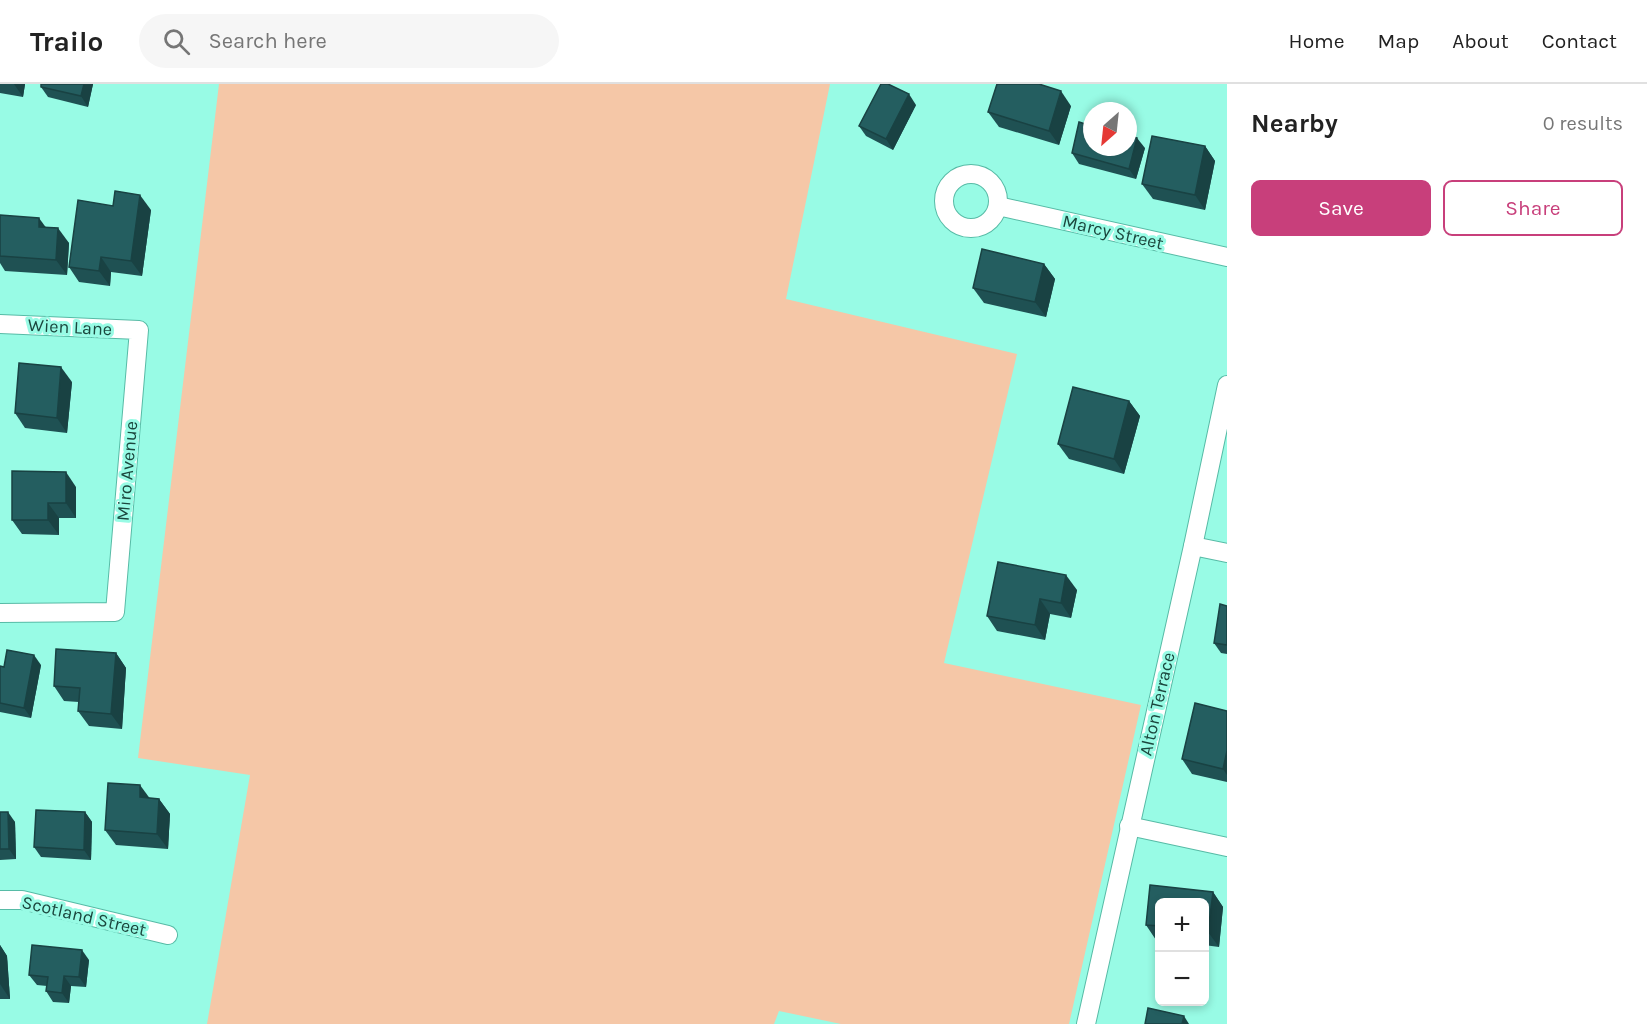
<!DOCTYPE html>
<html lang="en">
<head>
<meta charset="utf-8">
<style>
  :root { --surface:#fff; --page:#f6f6f6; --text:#222; --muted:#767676; --line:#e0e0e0; --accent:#c83f7b }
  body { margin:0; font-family:Karla,sans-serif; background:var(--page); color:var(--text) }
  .controls { position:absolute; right:18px; bottom:18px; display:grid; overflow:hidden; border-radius:9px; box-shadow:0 3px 9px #0003 }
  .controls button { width:54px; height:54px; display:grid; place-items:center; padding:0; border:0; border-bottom:2px solid var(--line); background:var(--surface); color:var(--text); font:30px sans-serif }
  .compass { position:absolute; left:1083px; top:18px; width:54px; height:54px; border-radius:50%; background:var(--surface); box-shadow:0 3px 9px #0003; rotate:207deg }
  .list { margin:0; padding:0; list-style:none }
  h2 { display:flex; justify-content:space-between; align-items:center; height:78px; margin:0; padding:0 24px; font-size:26px }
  h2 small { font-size:20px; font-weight:400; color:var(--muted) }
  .actions { display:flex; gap:12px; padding:18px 24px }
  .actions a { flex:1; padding:14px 0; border:2px solid var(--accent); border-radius:9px; text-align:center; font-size:21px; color:var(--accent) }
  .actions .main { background:var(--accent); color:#fff }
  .icon { flex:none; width:33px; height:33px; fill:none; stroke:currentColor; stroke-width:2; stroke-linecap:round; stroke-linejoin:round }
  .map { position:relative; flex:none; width:1227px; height:940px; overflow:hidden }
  header { display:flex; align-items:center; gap:36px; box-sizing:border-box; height:84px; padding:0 30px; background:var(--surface); border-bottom:2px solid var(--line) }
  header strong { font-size:28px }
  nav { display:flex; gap:33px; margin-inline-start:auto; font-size:21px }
  .search { width:420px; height:54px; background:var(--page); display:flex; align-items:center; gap:15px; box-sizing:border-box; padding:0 21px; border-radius:33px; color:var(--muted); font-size:22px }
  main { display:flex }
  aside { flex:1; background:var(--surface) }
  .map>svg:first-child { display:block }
</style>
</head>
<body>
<header>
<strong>Trailo</strong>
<div class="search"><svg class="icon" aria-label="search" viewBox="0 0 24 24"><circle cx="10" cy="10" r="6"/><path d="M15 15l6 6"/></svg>Search here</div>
<nav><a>Home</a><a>Map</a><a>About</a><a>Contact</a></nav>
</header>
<main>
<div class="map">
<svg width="1227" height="940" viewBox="0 0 1227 940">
  <rect width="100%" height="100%" fill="#98fbe5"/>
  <path fill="#f5c7a7" d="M219 0H830L786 215 1017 270 944 579 1141 621 1069 940H841L779 927 774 940H207L250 691 138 674Z"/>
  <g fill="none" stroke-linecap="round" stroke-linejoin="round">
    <g stroke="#57bba6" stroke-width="20">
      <g id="street">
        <circle cx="971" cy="117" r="27"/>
        <path d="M998 122 1227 173"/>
        <path d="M0 240 139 246 115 528 0 529"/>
        <path d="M1193 462 1227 469"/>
        <path d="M1129 742 1227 763"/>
        <path d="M0 816H22L168 851"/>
        <path d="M1086 940 1193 462 1227 301"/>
      </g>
    </g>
    <use href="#street" stroke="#fff" stroke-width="18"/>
  </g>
  <g fill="#1f5153">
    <path d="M0 0H25L23 13 0 9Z"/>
    <path d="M41 0H93L88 23 48 13 41 3Z"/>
    <path d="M916 21 893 66 866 52 859 42Z"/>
    <path d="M1071 22 1059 61 999 43 988 28Z"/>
    <path d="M1205 62 1215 77 1205 126 1153 115 1142 100Z"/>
    <path d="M1145 64 1136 95 1079 80 1072 69Z"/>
    <path d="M113 122 151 126 142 192 111 188 110 202 79 198 69 183Z"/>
    <path d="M0 131 46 143 69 159 67 191 5 187 0 179Z"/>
    <path d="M1044 180 1055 195 1046 233 984 219 973 204Z"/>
    <path d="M72 298 67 349 25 344 15 329Z"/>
    <path d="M1129 317 1140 332 1124 390 1069 375 1058 360Z"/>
    <path d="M76 403V434H59V451L22 450 12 436Z"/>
    <path d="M998 478 1077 506 1071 534 1050 530 1045 556 997 547 987 532Z"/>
    <path d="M1227 522V570L1221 569 1214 559Z"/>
    <path d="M116 569 126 584 122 645 89 642 78 627 79 618 64 617 54 602Z"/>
    <path d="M41 581 31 634 0 628V582L4 583Z"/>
    <path d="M1227 627V698L1192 690 1182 675Z"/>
    <path d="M150 714 159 715 170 730 168 765 116 761 105 746Z"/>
    <path d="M0 728 15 738 16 775 0 776Z"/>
    <path d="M85 728 92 738 91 776 41 773 34 763Z"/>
    <path d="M1150 801 1213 808 1223 823 1219 863 1204 861V819H1160V856H1156L1146 841Z"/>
    <path d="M0 861 7 872 10 915H0Z"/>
    <path d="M89 876 86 903 71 902 69 919 53 918 46 907 47 902 37 901 29 891Z"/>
  </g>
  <g fill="#194243">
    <path d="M14 0H25L23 13Z"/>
    <path d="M84 0H93L88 23 81 12Z"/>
    <path d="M1061 7 1071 22 1059 61 1049 47Z"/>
    <path d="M909 10 916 21 893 66 886 55Z"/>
    <path d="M1137 54 1145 64 1136 95 1129 85Z"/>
    <path d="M1205 62 1215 77 1205 126 1195 111Z"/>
    <path d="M140 111 151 126 142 192 131 177Z"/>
    <path d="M39 134 50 149 39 143Z"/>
    <path d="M58 144 69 159 67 191 56 176Z"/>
    <path d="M101 173 111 188 110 202 99 187Z"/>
    <path d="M1044 180 1055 195 1046 233 1035 218Z"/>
    <path d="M61 283 72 298 67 349 57 334Z"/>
    <path d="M1129 317 1140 332 1124 390 1114 375Z"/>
    <path d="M66 388 76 403V434L66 419Z"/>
    <path d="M48 419 59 434V451L48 436Z"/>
    <path d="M1066 491 1077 506 1071 534 1061 519Z"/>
    <path d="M1040 515 1050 530 1045 556 1035 541Z"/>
    <path d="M116 569 126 584 122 645 111 630Z"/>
    <path d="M34 571 41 581 31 634 24 624Z"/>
    <path d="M1227 667V691L1223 685Z"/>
    <path d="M140 701 151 716 140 713Z"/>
    <path d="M159 715 170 730 168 765 157 750Z"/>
    <path d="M8 728 15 738 16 775 9 765Z"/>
    <path d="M85 728 92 738 91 776 84 766Z"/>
    <path d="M1213 808 1223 823 1219 863 1208 848Z"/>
    <path d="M0 861 7 872 10 915 0 900Z"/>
    <path d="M82 866 89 876 86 903 79 893Z"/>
    <path d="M64 892 71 902 69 919 62 909Z"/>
    <path d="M1184 932 1189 940H1182Z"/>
  </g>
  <g fill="#245e60" stroke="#194243" stroke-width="1.5">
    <path d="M41 0H84L81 12 41 3Z"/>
    <path d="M881 0H888L909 10 886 55 859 42Z"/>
    <path d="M997 0H1039L1061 7 1049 47 988 28Z"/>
    <path d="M1079 38 1092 42V63H1128V51L1137 54 1129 85 1072 69Z"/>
    <path d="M1152 52 1205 62 1195 111 1142 100Z"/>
    <path d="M115 107 140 111 131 177 101 173 99 187 69 183 78 116 113 122Z"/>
    <path d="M0 131 39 134V143L58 144 56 176 0 172Z"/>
    <path d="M982 165 1044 180 1035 218 973 204Z"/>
    <path d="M19 279 61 283 57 334 15 329Z"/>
    <path d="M1073 303 1129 317 1114 375 1058 360Z"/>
    <path d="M12 387 66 388V419H48V436H12Z"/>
    <path d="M998 478 1066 491 1061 519 1040 515 1035 541 987 532Z"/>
    <path d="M1220 520 1227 522V561L1214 559Z"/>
    <path d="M56 565 116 569 111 630 78 627 80 604 54 602Z"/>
    <path d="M7 566 34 571 24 624 0 619V582L4 583Z"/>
    <path d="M1195 619 1227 627V667L1223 685 1182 675Z"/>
    <path d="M108 699 140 701V713L159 715 157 750 105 746Z"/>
    <path d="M36 726 85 728 84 766 34 763Z"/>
    <path d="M0 728H8L9 765H0Z"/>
    <path d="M1150 801 1213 808 1208 848 1204 847V819H1160V842L1146 841Z"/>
    <path d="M32 861 82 866 79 893 64 892 62 909 46 907 48 893 29 891Z"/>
    <path d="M1148 924 1184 932 1182 940H1145Z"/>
  </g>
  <g text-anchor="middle" stroke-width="6" stroke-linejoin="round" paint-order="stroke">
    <g font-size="18" fill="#1b463d" stroke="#98fbe5">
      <text transform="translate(1113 148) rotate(13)" y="6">Marcy Street</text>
      <text transform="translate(70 243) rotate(3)" y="6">Wien Lane</text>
      <text transform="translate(127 387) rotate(-85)" y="6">Miro Avenue</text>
      <text transform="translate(1157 620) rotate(-77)" y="6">Alton Terrace</text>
      <text transform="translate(84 832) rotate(13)" y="6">Scotland Street</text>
    </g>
  </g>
</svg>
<div class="controls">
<button>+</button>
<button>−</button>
</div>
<svg class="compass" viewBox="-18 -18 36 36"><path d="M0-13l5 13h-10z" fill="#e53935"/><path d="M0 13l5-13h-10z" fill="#767676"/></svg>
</div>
<aside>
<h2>Nearby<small>0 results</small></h2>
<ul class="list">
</ul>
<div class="actions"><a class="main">Save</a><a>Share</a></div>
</aside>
</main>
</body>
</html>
